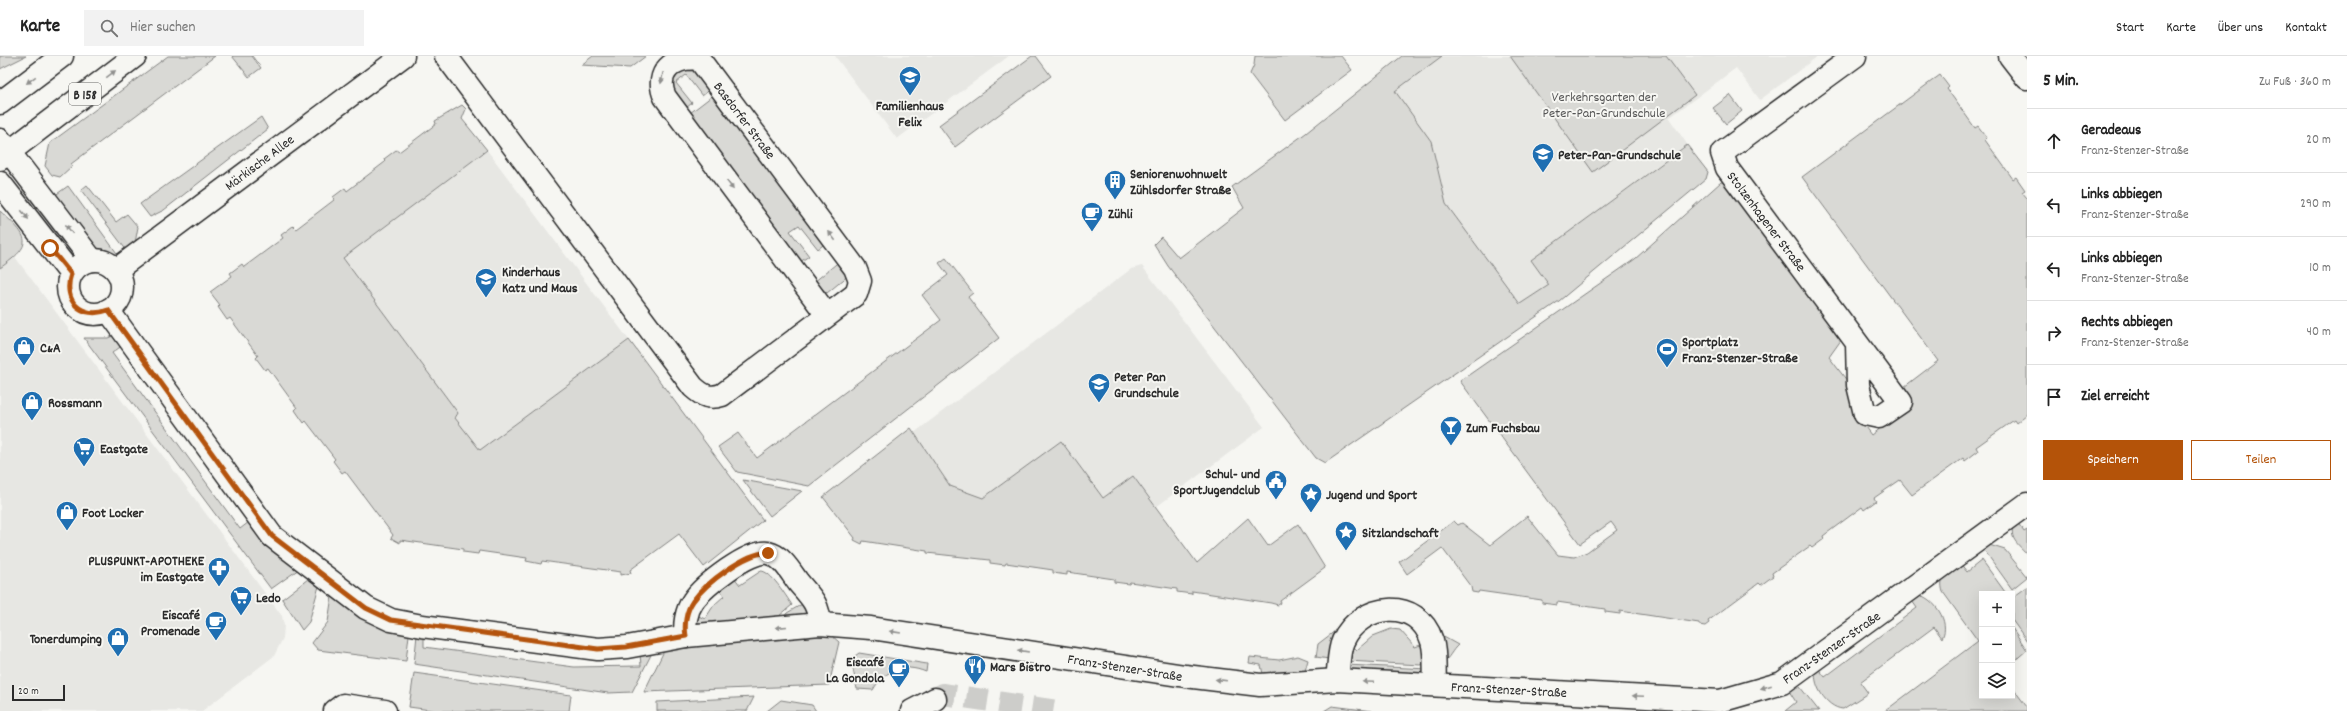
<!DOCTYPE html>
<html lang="de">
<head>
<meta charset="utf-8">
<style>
  :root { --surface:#fff; --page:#f2f2f2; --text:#222; --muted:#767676; --line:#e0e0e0; --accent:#b45309 }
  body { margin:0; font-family:Dekko,sans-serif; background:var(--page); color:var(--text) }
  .controls { position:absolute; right:12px; bottom:12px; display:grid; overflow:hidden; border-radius:0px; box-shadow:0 4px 16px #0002 }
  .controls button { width:36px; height:36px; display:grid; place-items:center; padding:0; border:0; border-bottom:1px solid var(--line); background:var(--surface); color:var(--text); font:20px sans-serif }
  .scale { position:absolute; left:12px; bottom:10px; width:53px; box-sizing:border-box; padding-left:4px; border:2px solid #2b2b2b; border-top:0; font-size:11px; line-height:14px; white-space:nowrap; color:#2b2b2b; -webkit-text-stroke:3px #f6f6f2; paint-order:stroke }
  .stop { position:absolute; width:12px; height:12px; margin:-9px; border:3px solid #b45309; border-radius:50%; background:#fff }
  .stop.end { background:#b45309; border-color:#fff; box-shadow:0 1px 4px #0008 }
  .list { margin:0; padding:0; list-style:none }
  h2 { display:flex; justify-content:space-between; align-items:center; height:52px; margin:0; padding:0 16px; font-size:17px }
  h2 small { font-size:13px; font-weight:400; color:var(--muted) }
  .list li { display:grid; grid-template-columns:26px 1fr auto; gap:12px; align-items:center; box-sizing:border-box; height:64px; padding:0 16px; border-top:1px solid var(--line) }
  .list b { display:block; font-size:15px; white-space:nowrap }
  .list p { margin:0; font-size:13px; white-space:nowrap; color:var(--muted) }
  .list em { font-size:13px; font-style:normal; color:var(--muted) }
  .actions { display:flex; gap:8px; padding:12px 16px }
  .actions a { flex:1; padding:9px 0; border:1px solid var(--accent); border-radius:0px; text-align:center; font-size:14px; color:var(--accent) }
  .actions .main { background:var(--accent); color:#fff }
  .icon { flex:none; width:22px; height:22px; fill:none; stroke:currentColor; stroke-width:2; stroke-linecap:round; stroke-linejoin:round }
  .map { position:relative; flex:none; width:2027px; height:655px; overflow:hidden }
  header { display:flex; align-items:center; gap:24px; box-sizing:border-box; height:56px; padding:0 20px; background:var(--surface); border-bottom:1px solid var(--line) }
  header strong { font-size:19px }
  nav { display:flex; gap:22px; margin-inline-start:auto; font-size:14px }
  .search { width:280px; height:36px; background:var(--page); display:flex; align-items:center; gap:10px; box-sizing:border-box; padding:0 14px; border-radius:0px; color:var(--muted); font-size:15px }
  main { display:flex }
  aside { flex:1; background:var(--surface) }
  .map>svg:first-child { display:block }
</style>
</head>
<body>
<header>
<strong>Karte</strong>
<div class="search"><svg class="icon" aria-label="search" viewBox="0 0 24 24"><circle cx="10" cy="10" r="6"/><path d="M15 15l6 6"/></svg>Hier suchen</div>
<nav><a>Start</a><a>Karte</a><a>Über uns</a><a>Kontakt</a></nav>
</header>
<main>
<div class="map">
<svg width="2027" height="655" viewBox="0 0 2027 655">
  <rect width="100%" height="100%" fill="#f6f6f2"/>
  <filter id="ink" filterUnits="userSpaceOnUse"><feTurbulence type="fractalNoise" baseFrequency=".025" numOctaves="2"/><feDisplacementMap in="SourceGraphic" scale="8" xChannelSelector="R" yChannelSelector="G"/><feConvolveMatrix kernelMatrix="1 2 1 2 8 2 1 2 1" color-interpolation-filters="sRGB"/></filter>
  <g filter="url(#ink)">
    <g fill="#e7e7e3">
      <path d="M835 0H1009L897 83Z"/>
      <path d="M1442 0H1818L1760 44 1736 12 1669 62 1687 88 1531 204 1549 229 1520 248 1446 148 1431 85 1395 35Z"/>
      <path d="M487 94 629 284 480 395 455 362 458 357 343 202Z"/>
      <path d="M15 201 282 560 284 570 283 582 274 600 202 655H0V212Z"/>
      <path d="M1142 210 1264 371 1156 451 1133 420 1103 442 1061 385 983 442 950 430 914 377 1131 213Z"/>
    </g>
    <g fill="#d9d9d5" stroke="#828280">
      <path d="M0 0H26L0 13Z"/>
      <path d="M168 0H215L71 108 72 110 60 121 52 119 45 110 50 87Z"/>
      <path d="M232 0H252L261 12 249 21Z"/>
      <path d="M593 0H646L630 12 581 9Z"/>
      <path d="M1032 0H1036L1051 20 955 91 939 69Z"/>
      <path d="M1255 0H1341L1352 14 1285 64 1250 18 1254 9Z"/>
      <path d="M1402 0H1442L1395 35 1431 85 1446 148 1520 248 1549 229 1531 204 1687 89 1708 116 1706 123 1559 245 1325 407 1316 402 1168 210 1154 188 1161 181 1179 202 1244 152 1232 131 1306 77Z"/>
      <path d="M1510 0H1666L1695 39 1593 116Z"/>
      <path d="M691 10 712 32 702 40 686 19 676 27 692 47 686 52 672 33V20Z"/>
      <path d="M1940 19 1949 31 1947 33 1975 72 1978 70 1987 82 1985 84 2013 123 2016 121 2025 134 2022 136 2027 142V358L2016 367 2014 364 1976 391 1978 395 1965 405 1963 402 1912 439 1900 424 1874 442 1876 445 1864 454 1862 451 1823 480 1824 483 1812 492 1810 490 1772 517 1773 520 1761 529 1759 527 1708 565 1709 567 1705 570 1699 569V567L1620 555V558L1605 556V553L1557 546V549L1542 547V544L1479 535 1478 537 1472 536 1471 531 1442 492 1407 518 1399 506 1454 465 1458 469 1462 467 1490 489 1527 460 1558 499 1574 501 1587 496 1617 474 1611 466 1580 488 1460 325 1635 203 1721 126 1730 127 1844 280 1829 301 1848 326 1857 360 1871 379 1910 348 1900 334 1938 305 1802 121Z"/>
      <path d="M716 37 827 186 818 193 799 169 790 175 809 200 800 206 690 57Z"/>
      <path d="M1730 39 1742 55 1726 68 1713 52Z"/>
      <path d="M462 49 466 53 462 63 487 94 343 202 458 357 455 362 480 394 629 284 763 464 704 511 679 478 630 514 631 517 621 519V516L542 505 541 508 526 505 527 502 479 495 478 498 463 496V493L400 484V487L391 482 393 479 345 415 342 417 333 405 335 403 306 365 304 367 295 354 297 352 268 312 265 314 256 302 258 300 230 262 227 264 218 251 220 249 210 236 232 220 230 217 242 208 244 211 283 182 281 179 293 170 296 173 334 144 333 141 345 132 347 135 385 106 384 103 396 94 399 96 436 68 435 65Z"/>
      <path d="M261 61 268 73 164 154 150 161 140 148Z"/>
      <path d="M87 129 116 166 127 158 138 171 135 187 127 195 81 134Z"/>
      <path d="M68 130 119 200 109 202 95 192 54 140Z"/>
      <path d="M27 132 74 197 72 199 67 195 20 137Z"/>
      <path d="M0 155C30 182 34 188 0 212Z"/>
      <path d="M946 202 973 237 968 241 999 282 809 430 737 416 718 391 738 377 757 402 941 264 922 239 948 219 939 207Z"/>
      <path d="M841 204 849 219 827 237 814 226Z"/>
      <path d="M115 279 123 289 112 297 240 473 249 466 268 489 299 513 271 533 84 282H108Z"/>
      <path d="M911 372 950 430 983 442 1061 385 1103 442 1133 420 1197 507 1248 462 1268 490 1298 468 1325 512 1280 545 1281 547 1278 549 1271 547 1192 535V538L1177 536V533L1130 526 1129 528 1114 526V523L1067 516V519L1053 517V514L1006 507 1005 509 990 507V504L927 497V495L863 485 862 488 854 484 855 482 823 441Z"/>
      <path d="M743 424 802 435 770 460Z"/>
      <path d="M2016 464 2024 476 2027 474V498C2016 486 2007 481 2016 464Z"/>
      <path d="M1986 488 2005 494 2027 521 2012 533 1982 491Z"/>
      <path d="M1982 504 2005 536V538H1982V640H2012V631L2027 651V655H1885L1978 585 1943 536C1938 520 1948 515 1960 507L1967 516Z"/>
      <path d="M761 515C771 515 786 540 792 549L779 560 699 568 698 566 692 567 694 558 705 563 714 549 724 540 717 527 731 517 740 529Z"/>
      <path d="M308 523 319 530 309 566 302 574 282 543Z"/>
      <path d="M2027 531V585L2012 564V542Z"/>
      <path d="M1916 538C1934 541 1951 566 1942 582L1934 571 1860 626 1868 637 1843 653C1826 652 1810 626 1817 611L1825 621 1917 552 1910 542Z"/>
      <path d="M332 540 366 562 409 579 406 605 318 594 312 587 328 566Z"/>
      <path d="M804 547 809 559 784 561 787 557Z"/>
      <path d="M2012 572 2027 594 2012 607Z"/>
      <path d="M1391 573 1400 574 1415 591 1426 587 1430 606 1421 609 1347 605 1349 587 1357 594 1373 580Z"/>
      <path d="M1335 575 1338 577 1335 604 1316 601 1318 588Z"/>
      <path d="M417 579 424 580V591L574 611 641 610 640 597 653 595 632 636 608 637 414 608Z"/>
      <path d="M831 579 839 586 829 629 644 636 665 593 756 581Z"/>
      <path d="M1442 580 1458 589C1452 594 1449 603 1443 606Z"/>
      <path d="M859 597 927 608 926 616C904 607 885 613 873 634L857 633 851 603Z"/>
      <path d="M1298 600 1308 604 1305 615 1263 618 1261 609 1249 607 1250 601 1279 604Z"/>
      <path d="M1346 609 1428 613 1416 620 1348 615Z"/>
      <path d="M414 617 571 639 569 655H438L409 651Z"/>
      <path d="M1800 631 1819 655H1785L1796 646 1787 632Z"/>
      <path d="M754 641 747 655H657V646Z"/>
      <path d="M781 644 812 649 816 655H767Z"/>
      <path d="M1332 650 1372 655H1324Z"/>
    </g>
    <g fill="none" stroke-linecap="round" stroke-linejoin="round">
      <path stroke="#cdcdca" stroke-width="22" stroke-dasharray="22 11" stroke-linecap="butt" d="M935 643 943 638 1057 655"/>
      <g stroke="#2b2b2b" stroke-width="25">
        <g id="minor">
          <path d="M446 0 693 331C703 340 709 343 722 339L856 238 860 225 855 212 699 3C673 0 654 17 665 41L827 259"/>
          <path d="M1855 0 1722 97 1727 112 1901 346 1879 361 1865 358 1858 329 1857 287"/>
          <path d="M2010 0 2027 22"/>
          <path d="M0 84 92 204"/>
          <path d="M0 127 71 218"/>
          <circle cx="95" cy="231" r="27"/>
          <path d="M116 214 403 0"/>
          <path d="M108 254 272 480 366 552 391 564 422 570 598 593 627 591 686 580 820 568 871 572 1185 620 1260 629 1337 624 1720 645 1782 627 2027 448"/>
          <path d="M686 580C684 569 686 555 693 545 703 530 750 493 768 497 782 500 790 515 798 526 811 542 818 546 820 568"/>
          <path d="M1337 624C1339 612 1338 596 1343 585 1360 547 1418 540 1432 585 1436 598 1434 614 1435 628"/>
          <path d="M335 655 343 649 385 655"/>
          <path d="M912 655 935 643"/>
        </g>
      </g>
      <g stroke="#2b2b2b" stroke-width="25">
        <g id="major">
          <path d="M0 47 62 0"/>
          <path d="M0 103 135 0"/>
        </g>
      </g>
      <use href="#minor" stroke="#f6f6f2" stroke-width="22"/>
      <use href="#major" stroke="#f6f6f2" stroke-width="22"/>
    </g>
    <defs><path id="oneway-solid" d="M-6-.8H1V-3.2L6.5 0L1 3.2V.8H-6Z"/></defs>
    <g fill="#90908e">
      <use href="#oneway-solid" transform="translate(111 18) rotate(-37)"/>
      <use href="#oneway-solid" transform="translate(662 22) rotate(101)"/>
      <use href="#oneway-solid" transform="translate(31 24) rotate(143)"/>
      <use href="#oneway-solid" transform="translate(730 129) rotate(53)"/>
      <use href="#oneway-solid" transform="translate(25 159) rotate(52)"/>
      <use href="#oneway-solid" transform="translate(69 173) rotate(-128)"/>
      <use href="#oneway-solid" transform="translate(832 180) rotate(-127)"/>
      <use href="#oneway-solid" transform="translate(781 571) rotate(175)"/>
      <use href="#oneway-solid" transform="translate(895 576) rotate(-171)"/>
      <use href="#oneway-solid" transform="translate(1023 595) rotate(-171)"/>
      <use href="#oneway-solid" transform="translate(1221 624) rotate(-173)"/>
      <use href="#oneway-solid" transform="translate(1368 626) rotate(-177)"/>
      <use href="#oneway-solid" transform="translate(1766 631) rotate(164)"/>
      <use href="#oneway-solid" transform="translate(1638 640) rotate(-177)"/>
    </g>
  </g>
  <g fill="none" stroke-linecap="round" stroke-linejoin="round" filter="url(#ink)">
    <path stroke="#b45309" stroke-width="5" d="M50 192 71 218C62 245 82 264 108 254L272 480 366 552 391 564 598 593 626 591 686 580C684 569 686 555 693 545 705 528 747 495 768 497"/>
  </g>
  <defs>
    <g id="school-pin" transform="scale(1.15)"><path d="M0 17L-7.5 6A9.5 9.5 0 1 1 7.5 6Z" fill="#1f6fb2" stroke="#f6f6f2"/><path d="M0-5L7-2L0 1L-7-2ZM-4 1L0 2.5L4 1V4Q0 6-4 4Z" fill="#fff"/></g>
    <g id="building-pin" transform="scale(1.15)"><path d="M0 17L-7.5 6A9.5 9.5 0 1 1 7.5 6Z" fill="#1f6fb2" stroke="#f6f6f2"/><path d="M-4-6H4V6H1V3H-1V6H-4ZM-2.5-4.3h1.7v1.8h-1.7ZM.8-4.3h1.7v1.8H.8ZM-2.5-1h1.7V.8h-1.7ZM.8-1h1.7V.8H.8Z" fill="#fff"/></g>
    <g id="cafe-pin" transform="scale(1.15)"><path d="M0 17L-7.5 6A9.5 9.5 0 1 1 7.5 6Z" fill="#1f6fb2" stroke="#f6f6f2"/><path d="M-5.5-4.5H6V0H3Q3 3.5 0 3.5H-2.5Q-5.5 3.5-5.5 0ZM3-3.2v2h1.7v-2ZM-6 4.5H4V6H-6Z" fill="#fff"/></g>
    <g id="shop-pin" transform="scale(1.15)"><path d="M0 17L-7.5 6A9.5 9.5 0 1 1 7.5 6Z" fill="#1f6fb2" stroke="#f6f6f2"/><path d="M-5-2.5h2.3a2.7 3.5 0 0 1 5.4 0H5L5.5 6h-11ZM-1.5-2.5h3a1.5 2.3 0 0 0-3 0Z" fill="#fff"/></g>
    <g id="stadium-pin" transform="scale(1.15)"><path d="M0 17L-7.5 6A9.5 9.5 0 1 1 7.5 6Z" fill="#1f6fb2" stroke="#f6f6f2"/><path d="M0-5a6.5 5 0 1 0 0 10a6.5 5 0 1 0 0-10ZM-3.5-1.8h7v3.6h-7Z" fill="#fff"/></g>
    <g id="bar-pin" transform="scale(1.15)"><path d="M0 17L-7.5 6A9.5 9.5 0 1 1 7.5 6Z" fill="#1f6fb2" stroke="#f6f6f2"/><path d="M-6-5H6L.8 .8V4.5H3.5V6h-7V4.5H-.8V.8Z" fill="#fff"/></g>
    <g id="supermarket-pin" transform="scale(1.15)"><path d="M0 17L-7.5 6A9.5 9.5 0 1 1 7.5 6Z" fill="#1f6fb2" stroke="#f6f6f2"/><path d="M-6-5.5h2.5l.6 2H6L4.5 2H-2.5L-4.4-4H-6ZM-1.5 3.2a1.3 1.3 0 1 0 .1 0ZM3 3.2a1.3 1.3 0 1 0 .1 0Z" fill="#fff"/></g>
    <g id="civic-pin" transform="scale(1.15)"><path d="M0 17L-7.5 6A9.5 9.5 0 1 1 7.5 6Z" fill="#1f6fb2" stroke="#f6f6f2"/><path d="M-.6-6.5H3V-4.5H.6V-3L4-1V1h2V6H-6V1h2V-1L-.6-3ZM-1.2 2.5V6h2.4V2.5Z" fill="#fff"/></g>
    <g id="sight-pin" transform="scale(1.15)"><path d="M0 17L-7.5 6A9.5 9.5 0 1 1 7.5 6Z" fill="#1f6fb2" stroke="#f6f6f2"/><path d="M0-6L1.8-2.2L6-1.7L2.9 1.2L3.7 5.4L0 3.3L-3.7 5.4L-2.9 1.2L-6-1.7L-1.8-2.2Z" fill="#fff"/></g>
    <g id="pharmacy-pin" transform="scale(1.15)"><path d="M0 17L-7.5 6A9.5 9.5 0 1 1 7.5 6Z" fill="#1f6fb2" stroke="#f6f6f2"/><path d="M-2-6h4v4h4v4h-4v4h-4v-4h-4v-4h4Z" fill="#fff"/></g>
    <g id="restaurant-pin" transform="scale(1.15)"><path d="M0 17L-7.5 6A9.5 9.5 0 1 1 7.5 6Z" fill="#1f6fb2" stroke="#f6f6f2"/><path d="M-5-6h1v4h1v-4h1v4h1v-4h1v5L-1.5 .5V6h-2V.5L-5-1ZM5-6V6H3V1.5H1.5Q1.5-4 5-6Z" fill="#fff"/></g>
  </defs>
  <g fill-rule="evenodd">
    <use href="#school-pin" x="910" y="21"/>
    <use href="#school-pin" x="1543" y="98"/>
    <use href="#building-pin" x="1115" y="125"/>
    <use href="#cafe-pin" x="1092" y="157"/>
    <use href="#school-pin" x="486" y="223"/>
    <use href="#shop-pin" x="24" y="291"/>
    <use href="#stadium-pin" x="1667" y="293"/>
    <use href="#school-pin" x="1099" y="328"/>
    <use href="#shop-pin" x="32" y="346"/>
    <use href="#bar-pin" x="1451" y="371"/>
    <use href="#supermarket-pin" x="84" y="392"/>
    <use href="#civic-pin" x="1276" y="425"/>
    <use href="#sight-pin" x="1311" y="438"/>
    <use href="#shop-pin" x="67" y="456"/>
    <use href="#sight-pin" x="1346" y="476"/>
    <use href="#pharmacy-pin" x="219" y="512"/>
    <use href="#supermarket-pin" x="241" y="541"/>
    <use href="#cafe-pin" x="216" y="566"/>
    <use href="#shop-pin" x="118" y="582"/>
    <use href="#restaurant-pin" x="975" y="610"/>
    <use href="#cafe-pin" x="899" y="613"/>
  </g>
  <g text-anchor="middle" stroke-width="4" stroke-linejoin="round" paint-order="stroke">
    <rect fill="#f6f6f2" stroke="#686867" stroke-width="1" x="69" y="27" width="32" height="22" rx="3"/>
    <g font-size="13" font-weight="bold" fill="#2b2b2b">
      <text x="85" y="43">B 158</text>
    </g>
    <g font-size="14" fill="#565656" stroke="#f6f6f2">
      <text x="1604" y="45">Verkehrsgarten der<tspan x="1604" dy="16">Peter-Pan-Grundschule</tspan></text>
    </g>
    <g font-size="14" font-weight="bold" fill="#2b2b2b" stroke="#f6f6f2" text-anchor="start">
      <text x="910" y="54" text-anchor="middle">Familienhaus<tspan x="910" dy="16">Felix</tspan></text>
      <text x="1558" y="103">Peter-Pan-Grundschule</text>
      <text x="1130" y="122">Seniorenwohnwelt<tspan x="1130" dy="16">Zühlsdorfer Straße</tspan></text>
      <text x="1108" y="162">Zühli</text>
      <text x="502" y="220">Kinderhaus<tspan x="502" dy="16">Katz und Maus</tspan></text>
      <text x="1682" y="290">Sportplatz<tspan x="1682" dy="16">Franz-Stenzer-Straße</tspan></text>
      <text x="40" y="296">C&amp;A</text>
      <text x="1114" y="325">Peter Pan<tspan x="1114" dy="16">Grundschule</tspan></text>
      <text x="48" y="351">Rossmann</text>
      <text x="1466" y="376">Zum Fuchsbau</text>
      <text x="100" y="397">Eastgate</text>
      <text x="1260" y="422" text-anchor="end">Schul- und<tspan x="1260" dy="16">SportJugendclub</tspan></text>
      <text x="1326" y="443">Jugend und Sport</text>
      <text x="82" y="461">Foot Locker</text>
      <text x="1362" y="481">Sitzlandschaft</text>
      <text x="204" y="509" text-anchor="end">PLUSPUNKT-APOTHEKE<tspan x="204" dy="16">im Eastgate</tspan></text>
      <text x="256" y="546">Ledo</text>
      <text x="200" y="563" text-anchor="end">Eiscafé<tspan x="200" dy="16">Promenade</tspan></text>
      <text x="102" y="587" text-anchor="end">Tonerdumping</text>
      <text x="884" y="610" text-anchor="end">Eiscafé<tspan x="884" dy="16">La Gondola</tspan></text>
      <text x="990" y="615">Mars Bistro</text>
    </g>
    <g font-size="14" fill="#2b2b2b" stroke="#f6f6f2">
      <text transform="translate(745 64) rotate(53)" y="5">Basdorfer Straße</text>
      <text transform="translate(259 106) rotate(-37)" y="5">Märkische Allee</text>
      <text transform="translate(1767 165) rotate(53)" y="5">Stolzenhagener Straße</text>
      <text transform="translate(1831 591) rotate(-35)" y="5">Franz-Stenzer-Straße</text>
      <text transform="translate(1125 611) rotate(9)" y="5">Franz-Stenzer-Straße</text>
      <text transform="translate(1509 633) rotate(3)" y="5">Franz-Stenzer-Straße</text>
    </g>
  </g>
</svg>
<div class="controls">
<button>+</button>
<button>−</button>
<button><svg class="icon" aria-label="layers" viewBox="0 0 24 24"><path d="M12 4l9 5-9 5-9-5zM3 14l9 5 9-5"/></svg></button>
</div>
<div class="scale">20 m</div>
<div class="stop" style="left:50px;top:192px"></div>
<div class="stop end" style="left:768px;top:497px"></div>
</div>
<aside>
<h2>5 Min.<small>Zu Fuß · 360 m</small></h2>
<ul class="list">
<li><svg class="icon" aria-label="ahead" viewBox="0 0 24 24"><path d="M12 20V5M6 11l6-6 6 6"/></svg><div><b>Geradeaus</b><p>Franz-Stenzer-Straße</p></div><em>20 m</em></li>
<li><svg class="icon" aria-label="left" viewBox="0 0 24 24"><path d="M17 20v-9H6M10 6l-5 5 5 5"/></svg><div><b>Links abbiegen</b><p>Franz-Stenzer-Straße</p></div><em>290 m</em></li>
<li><svg class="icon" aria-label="left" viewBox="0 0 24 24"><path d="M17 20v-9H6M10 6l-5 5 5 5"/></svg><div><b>Links abbiegen</b><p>Franz-Stenzer-Straße</p></div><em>10 m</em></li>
<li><svg class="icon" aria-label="right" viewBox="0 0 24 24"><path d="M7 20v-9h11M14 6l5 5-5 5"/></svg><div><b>Rechts abbiegen</b><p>Franz-Stenzer-Straße</p></div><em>40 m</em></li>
<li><svg class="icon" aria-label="arrive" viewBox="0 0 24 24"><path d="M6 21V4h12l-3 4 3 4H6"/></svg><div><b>Ziel erreicht</b></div></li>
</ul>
<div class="actions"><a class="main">Speichern</a><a>Teilen</a></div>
</aside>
</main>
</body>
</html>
